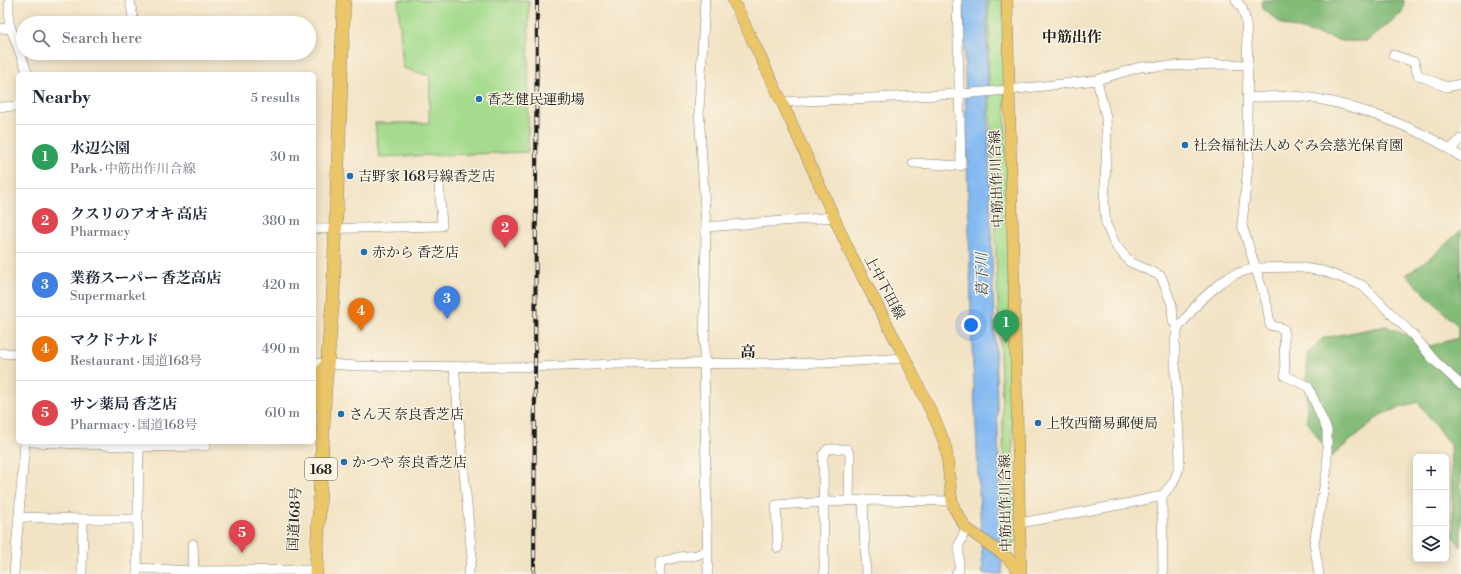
<!DOCTYPE html>
<html lang="en">
<head>
<meta charset="utf-8">
<style>
  :root { --surface:#fff; --page:#f2f2f3; --text:#1f2937; --muted:#747a83; --line:#e0e1e3; --accent:#db2777 }
  body { margin:0; font-family:"Libre Bodoni","Noto Serif JP",serif; background:var(--page); color:var(--text) }
  .controls { position:absolute; right:12px; bottom:12px; display:grid; overflow:hidden; border-radius:6px; box-shadow:0 2px 10px #0003 }
  .controls button { width:36px; height:36px; display:grid; place-items:center; padding:0; border:0; border-bottom:1px solid var(--line); background:var(--surface); color:var(--text); font:20px sans-serif }
  .you { position:absolute; left:971px; top:325px; width:14px; height:14px; margin:-10px; border:3px solid #fff; border-radius:50%; background:#1a73e8; box-shadow:0 0 0 6px #1a73e833 }
  .badge { display:grid; place-items:center; width:26px; height:26px; border-radius:50%; background:var(--accent); color:#fff; font-size:13px; font-weight:700 }
  .pin { position:absolute; translate:-50% -33px; filter:drop-shadow(0 1px 2px #0008) }
  .pin::after { content:''; position:absolute; top:21px; width:14px; height:12px; background:inherit; clip-path:polygon(0 0,100% 0,50% 100%) }
  .list { margin:0; padding:0; list-style:none }
  h2 { display:flex; justify-content:space-between; align-items:center; height:52px; margin:0; padding:0 16px; font-size:17px }
  h2 small { font-size:13px; font-weight:400; color:var(--muted) }
  .list li { display:grid; grid-template-columns:26px 1fr auto; gap:12px; align-items:center; box-sizing:border-box; height:64px; padding:0 16px; border-top:1px solid var(--line) }
  .list b { display:block; font-size:15px; white-space:nowrap }
  .list p { margin:0; font-size:13px; white-space:nowrap; color:var(--muted) }
  .list em { font-size:13px; font-style:normal; color:var(--muted) }
  .icon { flex:none; width:22px; height:22px; fill:none; stroke:currentColor; stroke-width:2; stroke-linecap:round; stroke-linejoin:round }
  .map { position:relative; flex:none; width:1461px; height:574px; overflow:hidden }
  .search { position:absolute; background:var(--surface); box-shadow:0 2px 10px #0003; left:16px; top:16px; width:300px; height:44px; display:flex; align-items:center; gap:10px; box-sizing:border-box; padding:0 14px; border-radius:22px; color:var(--muted); font-size:15px }
  .panel { position:absolute; background:var(--surface); box-shadow:0 2px 10px #0003; left:16px; top:72px; width:300px; height:372px; border-radius:6px }
  .map>svg:first-child { display:block }
</style>
</head>
<body>
<div class="map">
<svg width="1461" height="574" viewBox="0 0 1461 574">
  <rect width="100%" height="100%" fill="#fcf5e5"/>
  <filter id="ink" filterUnits="userSpaceOnUse"><feTurbulence type="fractalNoise" baseFrequency=".025" numOctaves="2"/><feDisplacementMap in="SourceGraphic" scale="8" xChannelSelector="R" yChannelSelector="G"/><feConvolveMatrix kernelMatrix="1 2 1 2 8 2 1 2 1" color-interpolation-filters="sRGB"/></filter>
  <filter id="wash" filterUnits="userSpaceOnUse"><feTurbulence type="fractalNoise" baseFrequency=".012" numOctaves="4" result="noise"/><feDisplacementMap in="SourceGraphic" scale="16" xChannelSelector="R" yChannelSelector="G"/><feGaussianBlur stdDeviation="0.9" result="paint"/><feColorMatrix in="noise" values="0 0 0 0 0 0 0 0 0 0 0 0 0 0 0 0 0 1.4 0 .05"/><feComposite in="paint" operator="in"/></filter>
  <g filter="url(#wash)">
    <rect width="100%" height="100%" fill="#f2e3c5"/>
    <g fill="#a4db8d" stroke="#607c54">
      <path d="M398 0H529L528 152 379 157 375 123H429L430 76 403 68Z"/>
      <path d="M989 0H1003L1015 541 1013 544 1004 545 1003 429 989 86Z"/>
    </g>
    <g fill="#83bb78" stroke="#506c4a">
      <path d="M1262 0H1404L1402 13 1367 41H1343L1283 25 1263 9Z"/>
      <path d="M1461 230V546L1454 537 1450 445 1418 402 1382 414 1331 457 1307 421V354L1323 338 1386 326 1430 346 1458 338V326L1406 275 1434 255Z"/>
    </g>
    <path fill="#83b9f2" stroke="#506a87" d="M963 0H987C987 191 998 383 1002 574H983L972 344Z"/>
  </g>
  <g filter="url(#ink)">
    <g fill="none" stroke-linecap="round" stroke-linejoin="round">
      <g stroke="#878070" stroke-width="10">
        <g id="minor">
          <path d="M9 0V22L11 29 28 74"/>
          <path d="M130 0 134 23"/>
          <path d="M705 0 699 110 706 227 704 363 708 574"/>
          <path d="M1236 0 1242 8 1246 21 1248 65 1247 118 1249 156 1242 225 1260 282 1267 305 1270 325 1284 329 1285 376 1308 386 1327 430V470L1314 543 1319 574"/>
          <path d="M0 28 11 29"/>
          <path d="M1393 55 1414 62 1418 75 1446 87 1461 84"/>
          <path d="M1097 80 1106 117 1107 140 1104 204 1106 224 1116 246 1130 262 1161 276 1172 305 1173 321 1178 328"/>
          <path d="M1247 98C1262 97 1278 96 1293 96 1342 99 1422 128 1461 157"/>
          <path d="M782 102 960 94 1009 90 1097 80 1140 67 1221 64 1248 65"/>
          <path d="M0 107 18 106"/>
          <path d="M1450 150 1461 139"/>
          <path d="M913 163 961 166 957 0"/>
          <path d="M706 227 835 217"/>
          <path d="M314 229 442 226 439 183"/>
          <path d="M0 353 18 354"/>
          <path d="M314 363 358 366 536 367 619 364 823 363 905 358"/>
          <path d="M454 366 472 558 468 574"/>
          <path d="M32 442 84 444 139 447 206 446V442"/>
          <path d="M1162 496 1163 574"/>
          <path d="M863 500 866 574"/>
          <path d="M19 517 83 519"/>
          <path d="M1020 523 1130 503 1162 496 1173 483 1178 471 1180 458 1175 363V340L1178 328 1199 302 1221 282 1235 274 1255 268 1296 267 1323 271 1362 285 1414 336 1434 360 1461 385"/>
          <path d="M193 544 194 571"/>
          <path d="M778 548 776 505 863 500 952 501"/>
          <path d="M137 568 194 571 316 570"/>
          <path d="M137 573 139 447"/>
          <path d="M14 574 25 442"/>
          <path d="M82 574 83 519H138"/>
          <path d="M660 574V562L679 557 697 555 707 550"/>
          <path d="M824 574 823 455 828 449H847L850 455 849 500"/>
          <path d="M956 574 959 571V545L966 528"/>
        </g>
      </g>
      <g stroke="#878070" stroke-width="12">
        <g id="major">
          <path d="M733 0 782 102 852 257 905 358 938 426 946 448 952 501 955 510 966 528 1008 558 1015 567 1019 574"/>
          <path d="M1007 0 1021 574"/>
        </g>
      </g>
      <g stroke="#878070" stroke-width="14">
        <g id="highway">
          <path d="M315 405 316 381 326 365"/>
          <path d="M316 574 325 389 333 299 344 0"/>
        </g>
      </g>
      <use href="#minor" stroke="#fff" stroke-width="9"/>
      <use href="#major" stroke="#ebc669" stroke-width="11"/>
      <use href="#highway" stroke="#ebc669" stroke-width="13"/>
      <g stroke="#1c1c1c" stroke-width="4">
        <path id="rail" d="M534 574 537 0"/>
      </g>
      <use href="#rail" stroke="#fcf5e5" stroke-width="2.5" stroke-dasharray="8" stroke-linecap="butt"/>
    </g>
  </g>
  <g fill="#1f6fb2" stroke="#fcf5e5" stroke-width="1.5">
    <circle cx="479" cy="99" r="4"/>
    <circle cx="1185" cy="145" r="4"/>
    <circle cx="350" cy="176" r="4"/>
    <circle cx="364" cy="252" r="4"/>
    <circle cx="341" cy="414" r="4"/>
    <circle cx="1038" cy="423" r="4"/>
    <circle cx="344" cy="462" r="4"/>
  </g>
  <g text-anchor="middle" stroke-width="3" stroke-linejoin="round" paint-order="stroke">
    <rect fill="#fcf5e5" stroke="#5f5d58" stroke-width="1" x="305" y="458" width="32" height="22" rx="3"/>
    <g font-size="13" font-weight="bold" fill="#1c1c1c">
      <text x="321" y="474">168</text>
    </g>
    <g font-size="14" fill="#1c1c1c" stroke="#fcf5e5" text-anchor="start">
      <text x="487" y="104">香芝健民運動場</text>
      <text x="1193" y="150">社会福祉法人めぐみ会慈光保育園</text>
      <text x="358" y="181">吉野家 168号線香芝店</text>
      <text x="372" y="257">赤から 香芝店</text>
      <text x="349" y="419">さん天 奈良香芝店</text>
      <text x="1046" y="428">上牧西簡易郵便局</text>
      <text x="352" y="467">かつや 奈良香芝店</text>
    </g>
    <g font-size="14" fill="#1c1c1c" stroke="#fcf5e5">
      <text transform="translate(996 179) rotate(-92)" y="5">中筋出作川合線</text>
      <text transform="translate(885 287) rotate(62)" y="5">上中下田線</text>
      <text transform="translate(1005 503) rotate(-91)" y="5">中筋出作川合線</text>
      <text transform="translate(294 519) rotate(-87)" y="5">国道168号</text>
    </g>
    <g font-size="15" font-weight="bold" fill="#1c1c1c" stroke="#fcf5e5">
      <text x="1072" y="42">中筋出作</text>
      <text x="748" y="357">高</text>
    </g>
    <g font-size="15" font-style="italic" fill="#405367" stroke="#fcf5e5">
      <text transform="translate(982 275) rotate(-91)" y="5">葛下川</text>
    </g>
  </g>
</svg>
<div class="controls">
<button>+</button>
<button>−</button>
<button><svg class="icon" aria-label="layers" viewBox="0 0 24 24"><path d="M12 4l9 5-9 5-9-5zM3 14l9 5 9-5"/></svg></button>
</div>
<div class="you"></div>
<div class="pin badge" style="left:1006px;top:343px;background:#2e9e5b">1</div>
<div class="pin badge" style="left:505px;top:248px;background:#e0444e">2</div>
<div class="pin badge" style="left:447px;top:319px;background:#3f7fe0">3</div>
<div class="pin badge" style="left:361px;top:331px;background:#e8710a">4</div>
<div class="pin badge" style="left:242px;top:553px;background:#e0444e">5</div>
<div class="search"><svg class="icon" aria-label="search" viewBox="0 0 24 24"><circle cx="10" cy="10" r="6"/><path d="M15 15l6 6"/></svg>Search here</div>
<section class="panel">
<h2>Nearby<small>5 results</small></h2>
<ul class="list">
<li><span class="badge" style="background:#2e9e5b">1</span><div><b>水辺公園</b><p>Park · 中筋出作川合線</p></div><em>30 m</em></li>
<li><span class="badge" style="background:#e0444e">2</span><div><b>クスリのアオキ 高店</b><p>Pharmacy</p></div><em>380 m</em></li>
<li><span class="badge" style="background:#3f7fe0">3</span><div><b>業務スーパー 香芝高店</b><p>Supermarket</p></div><em>420 m</em></li>
<li><span class="badge" style="background:#e8710a">4</span><div><b>マクドナルド</b><p>Restaurant · 国道168号</p></div><em>490 m</em></li>
<li><span class="badge" style="background:#e0444e">5</span><div><b>サン薬局 香芝店</b><p>Pharmacy · 国道168号</p></div><em>610 m</em></li>
</ul>
</section>
</div>
</body>
</html>
